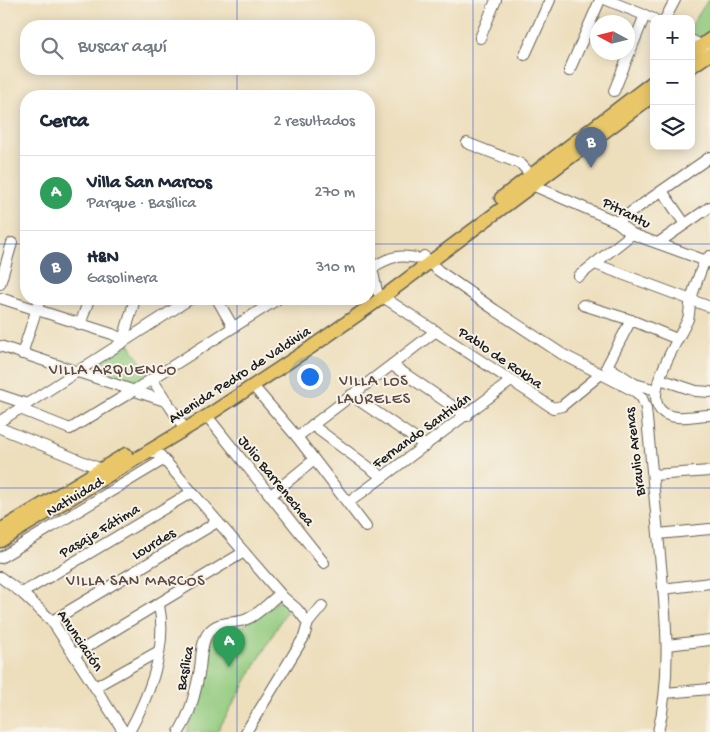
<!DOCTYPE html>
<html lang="es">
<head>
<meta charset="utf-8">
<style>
  :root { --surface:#fff; --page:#f2f2f3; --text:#1f2937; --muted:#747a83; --line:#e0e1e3; --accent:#2563eb }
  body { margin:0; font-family:"Gochi Hand",sans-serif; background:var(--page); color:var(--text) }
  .controls { position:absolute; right:15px; top:15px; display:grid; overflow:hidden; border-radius:10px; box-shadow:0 2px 12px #0003 }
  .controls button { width:45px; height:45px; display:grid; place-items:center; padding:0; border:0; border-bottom:1px solid var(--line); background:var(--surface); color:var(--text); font:25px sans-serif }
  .compass { position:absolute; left:590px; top:15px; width:45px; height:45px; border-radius:50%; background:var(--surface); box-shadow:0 2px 12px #0003; rotate:277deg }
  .you { position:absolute; left:309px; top:376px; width:18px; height:18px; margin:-12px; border:4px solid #fff; border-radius:50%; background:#1a73e8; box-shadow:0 0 0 8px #1a73e833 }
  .badge { display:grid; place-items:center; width:32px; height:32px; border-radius:50%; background:var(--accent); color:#fff; font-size:16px; font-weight:700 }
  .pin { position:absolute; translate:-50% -41px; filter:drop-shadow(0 1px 2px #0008) }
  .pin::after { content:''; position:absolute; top:26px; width:18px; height:15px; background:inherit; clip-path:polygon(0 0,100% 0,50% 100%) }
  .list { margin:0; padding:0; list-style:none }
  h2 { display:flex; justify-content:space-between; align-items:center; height:65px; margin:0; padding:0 20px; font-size:21px }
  h2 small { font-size:16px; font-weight:400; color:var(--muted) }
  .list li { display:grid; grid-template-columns:32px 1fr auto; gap:15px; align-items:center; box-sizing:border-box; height:75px; padding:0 20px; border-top:1px solid var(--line) }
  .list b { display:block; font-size:19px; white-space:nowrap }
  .list p { margin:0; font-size:16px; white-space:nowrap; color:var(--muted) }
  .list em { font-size:16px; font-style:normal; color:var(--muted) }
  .icon { flex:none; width:28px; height:28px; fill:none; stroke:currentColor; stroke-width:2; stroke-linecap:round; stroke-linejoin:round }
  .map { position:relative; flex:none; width:710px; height:732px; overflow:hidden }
  .search { position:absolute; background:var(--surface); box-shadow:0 2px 12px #0003; left:20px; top:20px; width:355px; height:55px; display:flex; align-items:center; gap:12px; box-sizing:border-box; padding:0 18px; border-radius:20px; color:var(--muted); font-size:19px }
  .panel { position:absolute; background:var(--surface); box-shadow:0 2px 12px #0003; left:20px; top:90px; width:355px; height:215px; border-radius:20px }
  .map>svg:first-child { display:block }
</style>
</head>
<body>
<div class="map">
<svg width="710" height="732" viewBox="0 0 710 732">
  <rect width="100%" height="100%" fill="#f7f3e8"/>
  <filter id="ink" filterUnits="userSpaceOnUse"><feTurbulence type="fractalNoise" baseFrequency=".02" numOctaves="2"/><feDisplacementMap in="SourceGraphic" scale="10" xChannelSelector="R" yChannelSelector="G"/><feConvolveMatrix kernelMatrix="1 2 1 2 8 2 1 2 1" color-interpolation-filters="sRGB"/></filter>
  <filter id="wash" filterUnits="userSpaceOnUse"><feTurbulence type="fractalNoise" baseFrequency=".0096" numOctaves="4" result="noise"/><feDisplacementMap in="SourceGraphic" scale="20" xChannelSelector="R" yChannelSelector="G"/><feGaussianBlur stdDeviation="1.12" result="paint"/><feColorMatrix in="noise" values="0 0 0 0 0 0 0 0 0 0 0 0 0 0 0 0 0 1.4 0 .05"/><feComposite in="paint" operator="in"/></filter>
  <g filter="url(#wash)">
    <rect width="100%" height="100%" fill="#eddebc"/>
    <g fill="#91ca7d" stroke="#56734c">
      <path d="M708 0H710V31L698 39 691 35V26Z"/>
      <path d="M129 344 149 375 132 387 85 372Z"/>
      <path d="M279 601 290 605 217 732H187L203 676 208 643 217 632 226 626H243Z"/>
    </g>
  </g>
  <g filter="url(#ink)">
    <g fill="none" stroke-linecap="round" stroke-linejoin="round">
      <g stroke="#656054" stroke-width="12">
        <g id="minor">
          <path d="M607 0 654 19"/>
          <path d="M665 19 675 0"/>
          <path d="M480 38 496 0"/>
          <path d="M691 40 701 45 705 50"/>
          <path d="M525 55 550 0"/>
          <path d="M569 71 600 0"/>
          <path d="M614 91 645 15"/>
          <path d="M467 143 521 164 531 175"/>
          <path d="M532 185 617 222 632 234 709 262"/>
          <path d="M662 191 685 224"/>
          <path d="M617 222 710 157"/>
          <path d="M658 243 710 207"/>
          <path d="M424 256 429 262 439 271 495 310 562 354 636 392 642 398 646 408C650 453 655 499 659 545 665 607 673 671 658 732"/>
          <path d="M710 256 705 260C700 273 694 287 691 300 689 306 690 313 688 319 680 338 639 398 664 413 676 421 697 415 710 415"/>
          <path d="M595 264 710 307"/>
          <path d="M372 268C390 256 400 254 421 259"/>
          <path d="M372 268 377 291"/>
          <path d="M579 276 632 234"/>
          <path d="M0 284 12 243"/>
          <path d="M383 297 553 408 562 406 601 374"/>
          <path d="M0 298 112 334 118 337 122 343"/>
          <path d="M217 299 233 327"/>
          <path d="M583 305 631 320 677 339"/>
          <path d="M631 320 607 366 635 384 656 390"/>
          <path d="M80 325 89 299"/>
          <path d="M122 343 135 299"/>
          <path d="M0 346 168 402"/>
          <path d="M22 354 40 299"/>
          <path d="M392 365 467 416"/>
          <path d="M152 379 184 428"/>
          <path d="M660 379 696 391 710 392"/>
          <path d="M253 386 297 437 366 527"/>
          <path d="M0 395 27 404"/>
          <path d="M351 395 426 446"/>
          <path d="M20 409 70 429 133 391 278 299"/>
          <path d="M207 416 324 563"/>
          <path d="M2 420 190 299"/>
          <path d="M312 425 382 477"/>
          <path d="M0 428 101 469"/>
          <path d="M297 437 436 331"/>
          <path d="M149 450 160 455 283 597 297 609 308 623"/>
          <path d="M653 475 710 471"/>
          <path d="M271 495 314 460"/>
          <path d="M348 503 511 381"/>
          <path d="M658 534 710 529"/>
          <path d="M0 558 163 460"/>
          <path d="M0 577 22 593 52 621 124 732"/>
          <path d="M663 589 710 583"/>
          <path d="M22 593 192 492"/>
          <path d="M52 621 217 522"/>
          <path d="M667 645 710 640"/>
          <path d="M75 654 244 552"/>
          <path d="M95 687 159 651"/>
          <path d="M665 693 710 689"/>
          <path d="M129 732C150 694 168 648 159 605"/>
          <path d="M179 732C190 715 195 694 199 674 202 661 200 644 208 633 219 619 233 625 247 619 259 614 270 601 280 594"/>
          <path d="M246 732 304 637 308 623 322 606"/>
        </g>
      </g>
      <g stroke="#656054" stroke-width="15">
        <g id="major">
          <path d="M691 53 710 39"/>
          <path d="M691 67 710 54"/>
          <path d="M501 198 654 81"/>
          <path d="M0 530 126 454"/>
          <path d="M0 541 207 416 310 348 383 297 654 95"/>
        </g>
      </g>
      <use href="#minor" stroke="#fff" stroke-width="10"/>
      <use href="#major" stroke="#e9c769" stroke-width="12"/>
    </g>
  </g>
  <path fill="none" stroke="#1d4ed8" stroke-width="1" stroke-opacity="0.55" d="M237 0V26M473 0V732M237 69V96M0 244H26M369 244H710M237 299V732M0 488H710"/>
  <g text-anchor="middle" stroke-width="4" stroke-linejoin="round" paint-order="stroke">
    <g font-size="15" fill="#1c1c1c" stroke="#f7f3e8">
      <text transform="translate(627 212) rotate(27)" y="5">Pitrantu</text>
      <text transform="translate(501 357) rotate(34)" y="5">Pablo de Rokha</text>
      <text transform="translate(239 374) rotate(-33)" y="5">Avenida Pedro de Valdivia</text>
      <text transform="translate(421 430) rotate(-36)" y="5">Fernando Santiván</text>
      <text transform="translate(634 452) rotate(-97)" y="5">Braulio Arenas</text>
      <text transform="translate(277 480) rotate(51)" y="5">Julio Barrenechea</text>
      <text transform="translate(74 496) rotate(-31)" y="5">Natividad</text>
      <text transform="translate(99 530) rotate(-31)" y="5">Pasaje Fátima</text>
      <text transform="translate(153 543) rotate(-31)" y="5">Lourdes</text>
      <text transform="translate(81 640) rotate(56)" y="5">Anunciación</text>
      <text transform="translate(184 668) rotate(-79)" y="5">Basílica</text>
    </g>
    <g font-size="16" letter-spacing="1" fill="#5e4a45" stroke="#f7f3e8">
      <text x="113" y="374">VILLA ARQUENCO</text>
      <text x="374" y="385">VILLA LOS<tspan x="374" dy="18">LAURELES</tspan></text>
      <text x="136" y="585">VILLA SAN MARCOS</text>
    </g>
  </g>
</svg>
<div class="controls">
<button>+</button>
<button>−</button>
<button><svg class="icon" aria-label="layers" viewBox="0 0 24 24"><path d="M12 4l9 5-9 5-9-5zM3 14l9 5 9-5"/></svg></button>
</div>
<svg class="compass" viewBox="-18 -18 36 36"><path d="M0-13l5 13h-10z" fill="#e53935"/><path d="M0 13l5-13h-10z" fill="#747a83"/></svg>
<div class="you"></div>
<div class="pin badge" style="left:229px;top:667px;background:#2e9e5b">A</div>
<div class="pin badge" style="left:591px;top:168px;background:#5c6f8a">B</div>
<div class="search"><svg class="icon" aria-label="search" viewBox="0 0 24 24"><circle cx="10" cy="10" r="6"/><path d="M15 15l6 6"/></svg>Buscar aquí</div>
<section class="panel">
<h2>Cerca<small>2 resultados</small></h2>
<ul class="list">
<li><span class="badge" style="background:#2e9e5b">A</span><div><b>Villa San Marcos</b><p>Parque · Basílica</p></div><em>270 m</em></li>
<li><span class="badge" style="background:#5c6f8a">B</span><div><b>H&amp;N</b><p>Gasolinera</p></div><em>310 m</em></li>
</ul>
</section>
</div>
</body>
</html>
